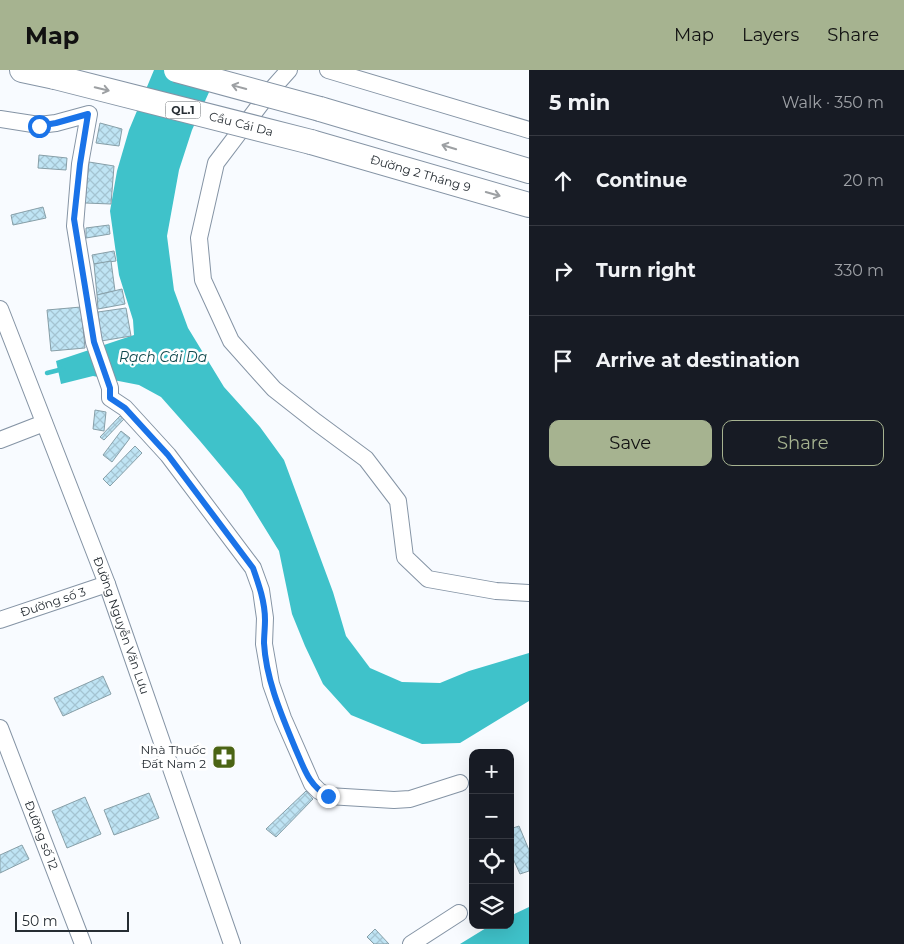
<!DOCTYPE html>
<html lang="en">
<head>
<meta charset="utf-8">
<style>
  :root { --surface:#171b24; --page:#20242c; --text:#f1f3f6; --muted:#9ea1a6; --line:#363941; --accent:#a6b390 }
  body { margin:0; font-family:Montserrat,sans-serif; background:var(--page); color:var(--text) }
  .controls { position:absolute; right:15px; bottom:15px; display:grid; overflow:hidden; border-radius:10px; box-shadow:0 5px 20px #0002 }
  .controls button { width:45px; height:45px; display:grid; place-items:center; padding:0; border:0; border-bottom:1px solid var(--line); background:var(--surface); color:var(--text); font:25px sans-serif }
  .scale { position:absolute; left:15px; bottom:12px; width:114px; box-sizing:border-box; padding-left:5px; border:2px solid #262d33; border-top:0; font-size:14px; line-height:18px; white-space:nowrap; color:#262d33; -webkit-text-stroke:4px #fff; paint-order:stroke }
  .stop { position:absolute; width:15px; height:15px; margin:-11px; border:4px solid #1a73e8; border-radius:50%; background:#fff }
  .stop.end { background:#1a73e8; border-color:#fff; box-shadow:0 1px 5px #0008 }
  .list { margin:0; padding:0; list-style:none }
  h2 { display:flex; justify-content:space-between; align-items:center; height:65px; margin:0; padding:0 20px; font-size:21px }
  h2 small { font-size:16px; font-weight:400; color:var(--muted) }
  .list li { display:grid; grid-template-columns:32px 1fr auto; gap:15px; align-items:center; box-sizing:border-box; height:90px; padding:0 20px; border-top:1px solid var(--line) }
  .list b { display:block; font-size:19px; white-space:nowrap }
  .list em { font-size:16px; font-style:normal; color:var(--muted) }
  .actions { display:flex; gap:10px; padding:15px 20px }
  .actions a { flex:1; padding:11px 0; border:1px solid var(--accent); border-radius:10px; text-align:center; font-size:18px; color:var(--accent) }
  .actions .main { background:var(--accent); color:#111 }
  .icon { flex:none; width:28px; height:28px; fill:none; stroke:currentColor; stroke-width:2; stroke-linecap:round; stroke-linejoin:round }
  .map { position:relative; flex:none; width:529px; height:874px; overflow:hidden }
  header { display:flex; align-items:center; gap:30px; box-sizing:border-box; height:70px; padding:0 25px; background:var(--accent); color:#111 }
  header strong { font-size:24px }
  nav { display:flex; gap:28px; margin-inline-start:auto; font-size:18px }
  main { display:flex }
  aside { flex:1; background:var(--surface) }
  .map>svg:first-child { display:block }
</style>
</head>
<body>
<header>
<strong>Map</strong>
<nav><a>Map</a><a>Layers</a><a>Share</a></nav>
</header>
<main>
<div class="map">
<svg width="529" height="874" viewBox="0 0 529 874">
  <defs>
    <pattern id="building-cross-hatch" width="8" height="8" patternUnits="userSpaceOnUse" patternTransform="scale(1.25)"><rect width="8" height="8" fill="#bfe4f4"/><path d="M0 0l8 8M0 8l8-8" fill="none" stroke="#a4c4d2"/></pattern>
  </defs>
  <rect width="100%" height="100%" fill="#f8fbff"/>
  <g fill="#3fc2ca">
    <path d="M154 0H219L192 60 179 100 167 166 174 220 188 258 224 317 260 357 284 390 333 522 346 566 370 598 402 612 440 613 469 601 529 583V631L460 673 422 674 351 645 323 614 305 576 292 544 279 481 242 421 200 371 161 327 139 315 93 306 61 314 56 291 134 265 133 250 119 205 110 141 117 101 129 60Z"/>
    <path d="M529 837V874H460L491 855H510V846Z"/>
  </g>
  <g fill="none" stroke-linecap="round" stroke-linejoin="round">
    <path stroke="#3fc2ca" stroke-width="4.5" d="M47 303 63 299"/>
  </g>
  <g fill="url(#building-cross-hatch)" stroke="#879fa8">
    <path d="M100 53 122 59 119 76 96 73Z"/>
    <path d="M39 85 67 88 66 100 38 98Z"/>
    <path d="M89 92 114 96 111 134 85 133Z"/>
    <path d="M43 137 46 148 13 155 11 145Z"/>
    <path d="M109 155 110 164 86 168V158Z"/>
    <path d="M114 181 116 191 94 194 92 185Z"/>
    <path d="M111 191 115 221 97 225 94 194Z"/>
    <path d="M122 219 125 234 98 239 97 225Z"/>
    <path d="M81 237 85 278 51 281 47 240Z"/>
    <path d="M126 238 131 266 101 271 98 242Z"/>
    <path d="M95 340 106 342 104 361 93 359Z"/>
    <path d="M120 346 124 349 104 370 100 367Z"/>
    <path d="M121 361 130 368 112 392 103 385Z"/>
    <path d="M135 376 142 383 110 416 103 409Z"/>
    <path d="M103 606 111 624 63 646 54 628Z"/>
    <path d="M306 721 313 729 276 767 266 759Z"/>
    <path d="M149 723 159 748 114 765 104 740Z"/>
    <path d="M85 727 101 764 67 778 52 741Z"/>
    <path d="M519 756 529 780V801L520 804 510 782V759Z"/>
    <path d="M22 775 29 789 0 803V785Z"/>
    <path d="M375 859 389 874H374L367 867Z"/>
  </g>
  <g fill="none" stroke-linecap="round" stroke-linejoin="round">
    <g stroke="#8594a5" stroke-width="18">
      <g id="minor">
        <path d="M289 0 272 19 216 93 199 168 203 210 231 271 274 319 316 352 366 389 398 431 405 487 428 509 496 521 529 523"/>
        <path d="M328 0 529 60"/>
        <path d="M0 49 39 55 56 53 89 44 80 94 75 156 94 272 110 318V328L125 338 168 385 253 498 261 520 265 548 264 574 271 614 283 648 312 714 319 721 328 726 394 730 410 729 460 713"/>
        <path id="s1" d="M0 239 107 514 232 874"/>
        <path d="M0 370 44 353"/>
        <path id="s2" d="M0 550 107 514"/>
        <path id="s3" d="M0 658 83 874"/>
        <path d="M411 874 459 843"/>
      </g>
    </g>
    <g stroke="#8594a5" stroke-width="26">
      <g id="highway">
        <path d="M22 0 55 7"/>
        <path d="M320 39 529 101"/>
        <path id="s4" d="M311 72 529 135"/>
      </g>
    </g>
    <use href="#minor" stroke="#fff" stroke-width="16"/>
    <use href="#highway" stroke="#fff" stroke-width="24"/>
    <g stroke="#8594a5" stroke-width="26" stroke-linecap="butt">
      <g id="highway-bridge">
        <path d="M176 0 320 39"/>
        <path id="s5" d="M55 7 311 72"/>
      </g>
    </g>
    <use href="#highway-bridge" stroke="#fff" stroke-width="24"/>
  </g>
  <defs><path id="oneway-shaft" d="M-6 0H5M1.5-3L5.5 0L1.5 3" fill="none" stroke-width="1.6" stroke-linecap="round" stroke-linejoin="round" transform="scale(1.25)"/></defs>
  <g stroke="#9da0a3">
    <use href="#oneway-shaft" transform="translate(239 17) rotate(-165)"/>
    <use href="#oneway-shaft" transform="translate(102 19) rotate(14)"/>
    <use href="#oneway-shaft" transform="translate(449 77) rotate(-163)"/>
    <use href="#oneway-shaft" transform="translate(493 124) rotate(16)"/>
  </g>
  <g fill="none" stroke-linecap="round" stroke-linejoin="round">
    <path stroke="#1a73e8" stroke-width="6" d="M39 56 56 53 88 44 80 94 74 149 94 272 110 318V328L125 338 168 385 253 498C259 515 265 532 265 550 265 558 264 566 264 573 266 610 282 646 296 680 304 698 309 716 328 726"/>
  </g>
  <defs>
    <g id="pharmacy-square" transform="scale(1.25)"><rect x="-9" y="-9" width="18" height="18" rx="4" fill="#4b6414" stroke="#fff"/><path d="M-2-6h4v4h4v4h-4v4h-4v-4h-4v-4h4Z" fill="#fff"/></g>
  </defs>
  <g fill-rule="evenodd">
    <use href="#pharmacy-square" x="224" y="687"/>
  </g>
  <g text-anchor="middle" stroke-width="5" stroke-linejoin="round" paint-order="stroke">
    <rect fill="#fff" stroke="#676c70" stroke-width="1" x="165.5" y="31.5" width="35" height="17" rx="4"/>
    <g font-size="11" font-weight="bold" fill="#262d33">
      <text x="183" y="44">QL.1</text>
    </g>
    <g font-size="12" fill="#262d33" stroke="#fff">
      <text dy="4" stroke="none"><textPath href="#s5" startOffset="192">Cầu Cái Da</textPath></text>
      <text dy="4" stroke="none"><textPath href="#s4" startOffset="114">Đường 2 Tháng 9</textPath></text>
      <text dy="4" stroke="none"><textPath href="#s2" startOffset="56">Đường số 3</textPath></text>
      <text dy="4" stroke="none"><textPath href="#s1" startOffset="339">Đường Nguyễn Văn Lưu</textPath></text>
      <text dy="4" stroke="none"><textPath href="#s3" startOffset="115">Đường số 12</textPath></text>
    </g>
    <g font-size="12" fill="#262d33" stroke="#fff" text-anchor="end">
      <text x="206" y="684">Nhà Thuốc<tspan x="206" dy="14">Đất Nam 2</tspan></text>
    </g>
    <g font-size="14" font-style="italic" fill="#11494d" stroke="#fff">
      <text x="163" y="292">Rạch Cái Da</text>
    </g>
  </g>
</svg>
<div class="controls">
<button>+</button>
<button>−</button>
<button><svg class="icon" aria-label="locate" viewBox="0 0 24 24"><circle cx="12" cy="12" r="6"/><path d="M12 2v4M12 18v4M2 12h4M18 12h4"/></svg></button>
<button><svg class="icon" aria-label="layers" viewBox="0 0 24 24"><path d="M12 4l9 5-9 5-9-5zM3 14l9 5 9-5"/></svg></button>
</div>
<div class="scale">50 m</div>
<div class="stop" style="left:39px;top:56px"></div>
<div class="stop end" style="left:328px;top:726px"></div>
</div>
<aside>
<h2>5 min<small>Walk · 350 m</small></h2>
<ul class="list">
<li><svg class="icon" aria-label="ahead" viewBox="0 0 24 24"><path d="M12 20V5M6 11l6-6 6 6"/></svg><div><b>Continue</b></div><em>20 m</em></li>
<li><svg class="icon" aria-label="right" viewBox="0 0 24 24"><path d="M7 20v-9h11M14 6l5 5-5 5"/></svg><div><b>Turn right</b></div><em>330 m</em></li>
<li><svg class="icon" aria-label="arrive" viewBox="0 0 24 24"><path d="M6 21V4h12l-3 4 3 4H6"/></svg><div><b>Arrive at destination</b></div></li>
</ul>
<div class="actions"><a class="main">Save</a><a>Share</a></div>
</aside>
</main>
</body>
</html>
